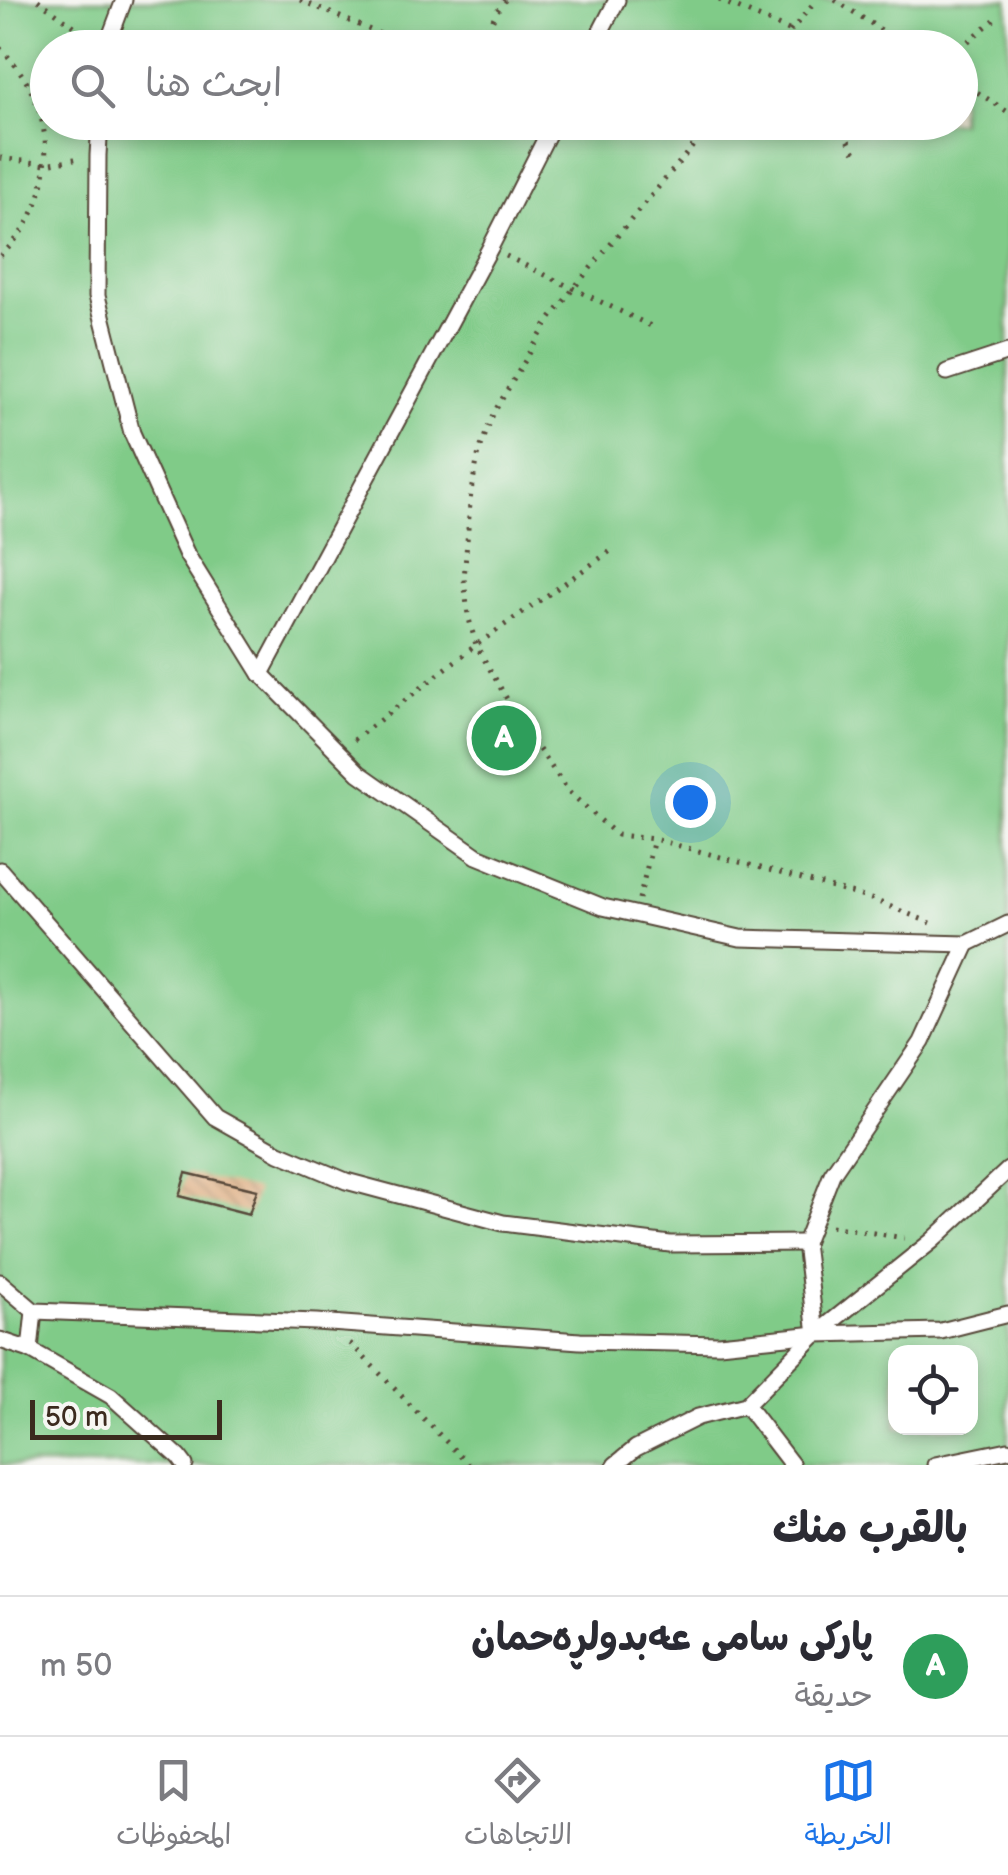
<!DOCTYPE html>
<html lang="ar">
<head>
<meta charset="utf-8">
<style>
  :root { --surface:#fff; --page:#f2f2f3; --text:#2b2b33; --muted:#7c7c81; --line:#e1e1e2; --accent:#1a73e8 }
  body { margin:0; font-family:"Balsamiq Sans","Playpen Sans Arabic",sans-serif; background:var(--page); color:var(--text); direction:rtl }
  .controls { position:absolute; right:30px; bottom:30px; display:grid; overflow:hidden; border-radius:20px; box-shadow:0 5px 15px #0003 }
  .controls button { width:90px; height:90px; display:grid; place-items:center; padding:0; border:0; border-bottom:2px solid var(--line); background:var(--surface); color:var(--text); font:50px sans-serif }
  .scale { position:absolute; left:30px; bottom:25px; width:192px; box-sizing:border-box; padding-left:10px; border:5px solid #3b2a1e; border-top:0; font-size:28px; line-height:35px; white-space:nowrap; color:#3b2a1e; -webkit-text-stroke:8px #f6f6f2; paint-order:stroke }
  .you { position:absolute; left:690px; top:802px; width:35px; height:35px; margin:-25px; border:8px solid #fff; border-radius:50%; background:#1a73e8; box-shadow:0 0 0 15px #1a73e833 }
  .badge { display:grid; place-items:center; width:65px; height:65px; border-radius:50%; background:var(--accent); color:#fff; font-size:32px; font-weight:700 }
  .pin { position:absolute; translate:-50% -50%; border:5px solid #fff; box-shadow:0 2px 10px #0006 }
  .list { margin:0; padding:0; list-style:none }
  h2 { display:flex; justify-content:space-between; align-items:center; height:130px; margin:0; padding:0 40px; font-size:42px }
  h2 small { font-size:32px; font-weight:400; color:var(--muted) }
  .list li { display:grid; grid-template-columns:65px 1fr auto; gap:30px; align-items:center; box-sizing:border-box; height:140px; padding:0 40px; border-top:2px solid var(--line) }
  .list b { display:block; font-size:38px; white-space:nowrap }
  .list p { margin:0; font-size:32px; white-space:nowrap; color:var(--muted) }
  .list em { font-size:32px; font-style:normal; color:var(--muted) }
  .icon { flex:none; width:55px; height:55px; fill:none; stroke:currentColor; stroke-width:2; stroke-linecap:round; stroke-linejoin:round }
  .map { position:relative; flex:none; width:1008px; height:1465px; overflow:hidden; direction:ltr }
  .search { position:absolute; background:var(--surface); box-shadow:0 5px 15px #0003; left:30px; right:30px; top:30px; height:110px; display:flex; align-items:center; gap:25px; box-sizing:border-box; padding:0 35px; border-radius:55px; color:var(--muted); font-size:38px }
  .sheet { height:270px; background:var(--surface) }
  nav { display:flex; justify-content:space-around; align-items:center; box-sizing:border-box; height:140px; border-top:2px solid var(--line); background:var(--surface); font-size:28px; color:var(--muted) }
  nav a { display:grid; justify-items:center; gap:5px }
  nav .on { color:var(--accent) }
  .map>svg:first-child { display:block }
</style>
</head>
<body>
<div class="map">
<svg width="1008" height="1465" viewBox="0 0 1008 1465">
  <defs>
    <pattern id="building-back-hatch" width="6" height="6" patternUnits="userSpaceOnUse" patternTransform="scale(2.5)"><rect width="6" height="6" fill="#dea979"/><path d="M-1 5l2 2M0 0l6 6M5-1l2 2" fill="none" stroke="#b58a63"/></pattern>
  </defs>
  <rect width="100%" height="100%" fill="#f6f6f2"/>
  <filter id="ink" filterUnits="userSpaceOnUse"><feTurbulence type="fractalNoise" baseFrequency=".01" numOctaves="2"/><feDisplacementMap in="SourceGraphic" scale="20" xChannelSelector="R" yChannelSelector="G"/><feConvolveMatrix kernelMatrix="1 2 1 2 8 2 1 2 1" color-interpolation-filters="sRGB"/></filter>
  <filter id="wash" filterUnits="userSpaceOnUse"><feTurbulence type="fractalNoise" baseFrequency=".0048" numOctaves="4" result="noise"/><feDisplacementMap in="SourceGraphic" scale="40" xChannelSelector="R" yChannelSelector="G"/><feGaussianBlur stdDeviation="2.25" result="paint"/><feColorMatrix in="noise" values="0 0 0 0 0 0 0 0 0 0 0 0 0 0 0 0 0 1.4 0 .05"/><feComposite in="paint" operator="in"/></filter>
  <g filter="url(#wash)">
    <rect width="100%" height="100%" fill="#f0e9d4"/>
    <path fill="#80cb88" stroke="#5e7a53" stroke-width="2.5" fill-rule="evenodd" d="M0 0H1008V1465H0ZM48 48H960V122H48ZM896 1352H970V1428H896Z"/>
    <g id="blocks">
      <path fill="url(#building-back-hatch)" d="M186 1173 257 1190 249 1214 179 1196Z"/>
    </g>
  </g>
  <g filter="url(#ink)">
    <use href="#blocks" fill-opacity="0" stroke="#564739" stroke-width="2.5"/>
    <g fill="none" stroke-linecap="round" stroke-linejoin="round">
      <g stroke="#564739" stroke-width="19">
        <g id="lane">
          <path d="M106 48 124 0"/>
          <path d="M592 48 617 0"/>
          <path d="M100 122 98 155 97 296 132 433 187 555 261 674 359 773 477 856 603 907 740 938 967 944 1008 924"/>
          <path d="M947 372 1008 352"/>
          <path d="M261 674 490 248 554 122"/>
          <path d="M0 870 215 1117 279 1153 346 1181 503 1223 670 1244 805 1243"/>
          <path d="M0 1282 34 1311 316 1322 580 1341 719 1344 816 1334 941 1331 1008 1314"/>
          <path d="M816 1334 805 1243 832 1174 922 1042 967 944"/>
          <path d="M0 1340 30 1350 111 1396 179 1457 185 1465"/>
          <path d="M30 1350 34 1311"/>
          <path d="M746 1405 792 1465"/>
          <path d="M615 1465 636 1448 698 1417 746 1405 816 1334 932 1241 1008 1170"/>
          <path d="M935 1465 1008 1450"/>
        </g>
      </g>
      <g stroke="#564739" stroke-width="5" stroke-dasharray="2.5 8" stroke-linecap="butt">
        <path d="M38 0 88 36"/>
        <path d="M300 0 413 48"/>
        <path d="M719 0 791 31 799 48"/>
        <path d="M835 0 909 48"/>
        <path d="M0 48C59 105 63 199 0 256"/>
        <path d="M479 48 497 11 505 0"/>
        <path d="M777 48 816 0"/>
        <path d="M960 48 994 20"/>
        <path d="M960 81 1008 112"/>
        <path d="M713 122 573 289 547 324 493 414 479 452 471 491 464 579 468 615 476 645 523 727 570 793 617 835 654 839 802 879 874 900 931 923"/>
        <path d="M839 122 855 153"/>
        <path d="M0 158 46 164 80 158"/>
        <path d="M506 256 655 328"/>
        <path d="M354 740 476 645 612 550"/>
        <path d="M639 899 654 839"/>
        <path d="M831 1226 904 1238"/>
        <path d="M350 1343 469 1465"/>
      </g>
      <use href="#lane" stroke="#fff" stroke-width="15"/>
    </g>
  </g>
</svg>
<div class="controls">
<button><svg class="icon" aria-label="locate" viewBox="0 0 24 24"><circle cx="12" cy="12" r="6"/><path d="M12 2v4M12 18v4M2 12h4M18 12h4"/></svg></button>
</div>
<div class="scale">50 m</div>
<div class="you"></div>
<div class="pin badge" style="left:504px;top:738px;background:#2e9e5b">A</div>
<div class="search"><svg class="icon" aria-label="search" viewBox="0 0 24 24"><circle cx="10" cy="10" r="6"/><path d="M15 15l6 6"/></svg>ابحث هنا</div>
</div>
<section class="sheet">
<h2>بالقرب منك<small></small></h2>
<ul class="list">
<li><span class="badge" style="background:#2e9e5b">A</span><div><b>پارکی سامی عەبدولڕەحمان</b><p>حديقة</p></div><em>50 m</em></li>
</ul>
</section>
<nav>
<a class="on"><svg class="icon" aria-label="map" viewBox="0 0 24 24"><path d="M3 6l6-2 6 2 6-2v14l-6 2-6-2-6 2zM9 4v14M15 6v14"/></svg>الخريطة</a>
<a><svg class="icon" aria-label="directions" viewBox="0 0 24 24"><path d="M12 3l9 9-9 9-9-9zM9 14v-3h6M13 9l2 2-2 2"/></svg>الاتجاهات</a>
<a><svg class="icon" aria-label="saved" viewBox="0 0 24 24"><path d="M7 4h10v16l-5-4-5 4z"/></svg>المحفوظات</a>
</nav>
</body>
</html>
